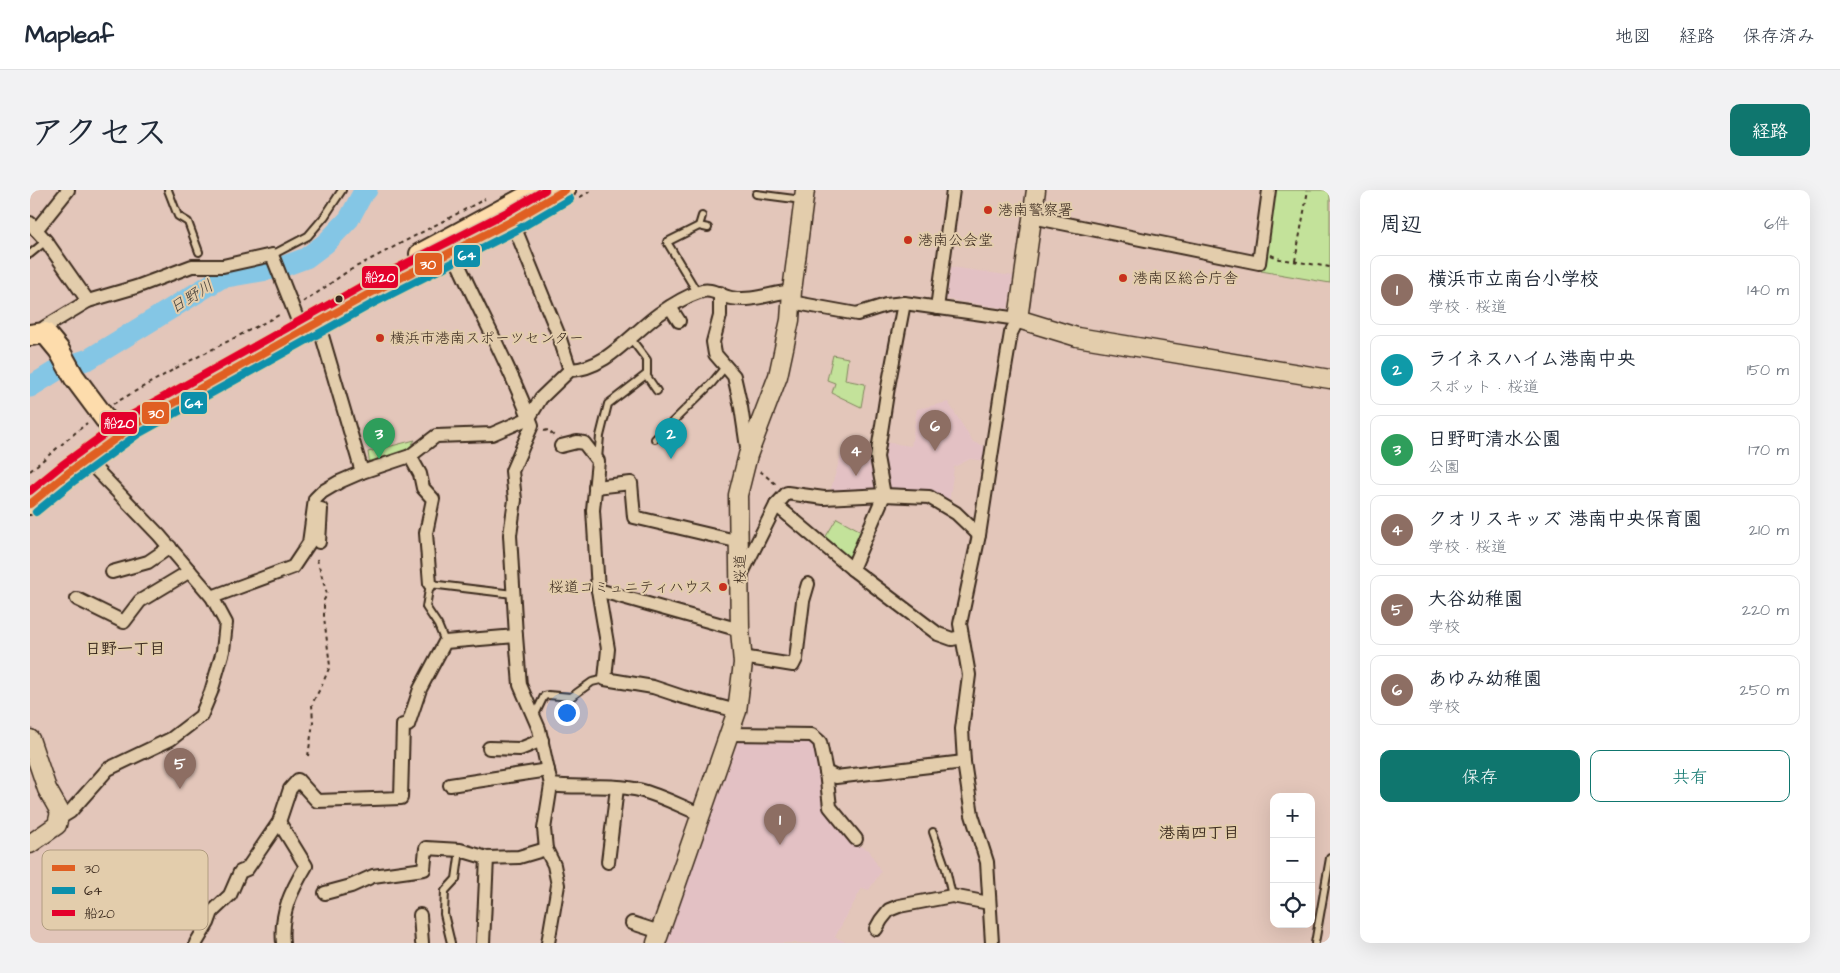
<!DOCTYPE html>
<html lang="ja">
<head>
<meta charset="utf-8">
<style>
  :root { --surface:#fff; --page:#f2f2f3; --text:#1f2937; --muted:#747a83; --line:#e0e1e3; --accent:#0f766e }
  body { margin:0; font-family:"Architects Daughter","Klee One",sans-serif; background:var(--page); color:var(--text) }
  .controls { position:absolute; right:15px; bottom:15px; display:grid; overflow:hidden; border-radius:10px; box-shadow:0 5px 20px #0002 }
  .controls button { width:45px; height:45px; display:grid; place-items:center; padding:0; border:0; border-bottom:1px solid var(--line); background:var(--surface); color:var(--text); font:25px sans-serif }
  .you { position:absolute; left:536px; top:522px; width:18px; height:18px; margin:-12px; border:4px solid #fff; border-radius:50%; background:#1a73e8; box-shadow:0 0 0 8px #1a73e833 }
  .badge { display:grid; place-items:center; width:32px; height:32px; border-radius:50%; background:var(--accent); color:#fff; font-size:16px; font-weight:700 }
  .pin { position:absolute; translate:-50% -41px; filter:drop-shadow(0 1px 2px #0008) }
  .pin::after { content:''; position:absolute; top:26px; width:18px; height:15px; background:inherit; clip-path:polygon(0 0,100% 0,50% 100%) }
  .list { margin:0; padding:0; list-style:none }
  h2 { display:flex; justify-content:space-between; align-items:center; height:65px; margin:0; padding:0 20px; font-size:21px }
  h2 small { font-size:16px; font-weight:400; color:var(--muted) }
  .list li { display:grid; grid-template-columns:32px 1fr auto; gap:15px; align-items:center; box-sizing:border-box; height:70px; margin:0 10px 10px; padding:0 10px; border:1px solid var(--line); border-radius:10px }
  .list b { display:block; font-size:19px; white-space:nowrap }
  .list p { margin:0; font-size:16px; white-space:nowrap; color:var(--muted) }
  .list em { font-size:16px; font-style:normal; color:var(--muted) }
  .actions { display:flex; gap:10px; padding:15px 20px }
  .actions a { flex:1; padding:11px 0; border:1px solid var(--accent); border-radius:10px; text-align:center; font-size:18px; color:var(--accent) }
  .actions .main { background:var(--accent); color:#fff }
  .icon { flex:none; width:28px; height:28px; fill:none; stroke:currentColor; stroke-width:2; stroke-linecap:round; stroke-linejoin:round }
  .map { position:relative; flex:none; width:1300px; height:753px; overflow:hidden; border-radius:10px }
  header { display:flex; align-items:center; gap:30px; box-sizing:border-box; height:70px; padding:0 25px; background:var(--surface); border-bottom:1px solid var(--line) }
  header strong { font-size:24px }
  nav { display:flex; gap:28px; margin-inline-start:auto; font-size:18px }
  .intro { display:flex; align-items:center; justify-content:space-between; box-sizing:border-box; height:120px; padding:0 30px }
  h1 { margin:0; font-size:35px }
  .button { padding:12px 22px; border-radius:10px; background:var(--accent); color:#fff; font-size:18px; font-weight:700 }
  main { display:flex; gap:30px; padding:0 30px }
  aside { flex:1; background:var(--surface); border-radius:10px; box-shadow:0 5px 20px #0002 }
  .map>svg:first-child { display:block }
</style>
</head>
<body>
<header>
<strong>Mapleaf</strong>
<nav><a>地図</a><a>経路</a><a>保存済み</a></nav>
</header>
<div class="intro"><h1>アクセス</h1><a class="button">経路</a></div>
<main>
<div class="map">
<svg width="1300" height="753" viewBox="0 0 1300 753">
  <rect width="100%" height="100%" fill="#e3c6ba"/>
  <filter id="ink" filterUnits="userSpaceOnUse"><feTurbulence type="fractalNoise" baseFrequency=".02" numOctaves="2"/><feDisplacementMap in="SourceGraphic" scale="10" xChannelSelector="R" yChannelSelector="G"/><feConvolveMatrix kernelMatrix="1 2 1 2 8 2 1 2 1" color-interpolation-filters="sRGB"/></filter>
  <g filter="url(#ink)">
    <g fill="#e3c1c4">
      <path d="M921 77 983 86 978 119 916 109Z"/>
      <path d="M918 212 943 252 958 257 955 271 940 269 924 277 919 314 858 301 853 265 854 252 881 256 887 219Z"/>
      <path d="M815 251 846 259 848 300 800 302Z"/>
      <path d="M709 549H777L784 554 797 618 805 633 818 650 839 660 851 682 839 700 832 698 805 747 817 753H636Z"/>
    </g>
    <g fill="#c3e29a" stroke="#7f865c">
      <path d="M1244 0H1300V93L1231 81Z"/>
      <path d="M803 165 818 168 815 190 835 194 831 217 802 203 805 193 797 190Z"/>
      <path d="M385 250 376 262 340 276 338 262Z"/>
      <path d="M807 328 831 341 819 370 795 348Z"/>
    </g>
    <g fill="none" stroke-linecap="round" stroke-linejoin="round">
      <path stroke="#84c6e5" stroke-width="21" d="M0 197 29 179 59 169 191 88 249 78 276 68 296 53 319 29 333 3 337 0"/>
      <g stroke="#3b2a1e" stroke-width="10">
        <g id="lane">
          <path d="M138 0 148 26 158 32 169 62"/>
          <path d="M726 4 772 10"/>
          <path d="M669 36 672 26"/>
          <path d="M0 64 16 51"/>
          <path d="M242 65 278 46 295 26 312 0"/>
          <path d="M667 102 637 52 669 36 678 38"/>
          <path d="M616 185 627 201"/>
          <path d="M625 249 681 194 696 176"/>
          <path d="M568 269 570 246 578 214 617 184V170L601 149"/>
          <path d="M415 452 408 435 396 417 400 394 483 404"/>
          <path d="M504 527 514 506 518 505 541 507 562 492 575 489"/>
          <path d="M903 642 916 679 922 706"/>
          <path d="M421 753 414 724 415 701 426 689 430 660"/>
          <path d="M1285 753 1300 668"/>
        </g>
      </g>
      <g stroke="#3b2a1e" stroke-width="16">
        <g id="street">
          <path d="M1002 27 1229 73 1239 0"/>
          <path d="M482 31 529 146 540 180"/>
          <path d="M0 33 16 51 58 111"/>
          <path d="M6 40 38 0"/>
          <path d="M423 62C448 120 480 175 502 235L482 281 485 310 480 345 486 446 490 495 509 539 521 595 514 639 516 659 524 675 528 695 518 753"/>
          <path d="M690 103V126L683 152 685 164 704 186 711 217 718 264"/>
          <path d="M761 112 827 124 856 115 874 113 988 129 981 143 971 202 949 345 930 434 939 485 932 539 934 572 942 625 957 672 962 753"/>
          <path d="M640 117 649 131"/>
          <path d="M907 118 923 0"/>
          <path d="M288 132 332 282"/>
          <path d="M15 143V137L58 111 106 97 162 76H193L242 65 268 131"/>
          <path d="M531 256 547 252 554 253 568 271 563 320 568 400 578 459 575 489 623 497 653 507 707 521"/>
          <path d="M380 266 390 284 393 298 403 309 396 343 400 394"/>
          <path d="M565 297 601 293 604 327 710 352"/>
          <path d="M746 315 822 379 908 444 922 449 932 447"/>
          <path d="M289 352 291 319"/>
          <path d="M822 379 854 305 847 267 858 197 874 113"/>
          <path d="M82 382 118 372 140 357"/>
          <path d="M710 387 746 315 757 303 794 308 854 305 899 307 926 323 949 345"/>
          <path d="M568 400 710 440"/>
          <path d="M182 407 263 377 279 353 285 309 292 302 309 292 332 282 380 266 406 246 462 244 499 228 511 208 540 180C576 179 601 144 629 124 639 117 657 106 669 102 681 97 690 106 701 108 723 112 741 103 762 101"/>
          <path d="M47 409 94 432 110 411 160 381"/>
          <path d="M712 467 763 475 766 469 773 411 778 394"/>
          <path d="M699 544 782 545 790 552 796 582 806 587 934 572"/>
          <path d="M459 558 490 559 512 550"/>
          <path d="M796 582 800 617 826 649"/>
          <path d="M420 595 518 580"/>
          <path d="M521 595C549 599 582 593 609 600 630 605 650 616 670 624"/>
          <path d="M30 628 40 622 78 579 141 549 171 526 181 502 193 461 196 433 182 407 129 345 56 269"/>
          <path d="M249 632 276 676C261 701 250 723 253 753"/>
          <path d="M578 672 587 598"/>
          <path d="M295 703 321 696 343 686 394 679 396 658 430 660 457 668 489 667 516 659"/>
          <path d="M390 725 392 753"/>
          <path d="M602 733 630 742"/>
          <path d="M846 739 851 730 859 720 869 716 922 706 959 713"/>
          <path d="M166 753 178 733 182 722 200 705 210 682 217 679 249 632 260 599 268 590 287 611 371 608 373 535H378L390 499 415 452 486 446"/>
          <path d="M453 753 457 668"/>
        </g>
      </g>
      <g stroke="#3b2a1e" stroke-width="21">
        <g id="secondary">
          <path d="M1006 0 988 129 1047 147 1300 189"/>
          <path d="M0 549 17 599 30 622 27 635 0 654"/>
          <path d="M626 753 707 521 713 473 710 440 708 305 718 265 748 186 760 130 762 101 775 0"/>
        </g>
      </g>
      <g stroke="#3b2a1e" stroke-width="24">
        <g id="primary">
          <path d="M390 64 509 0"/>
          <path d="M0 145 15 143 29 160 44 187 88 246"/>
          <path d="M0 314 38 283 103 236 337 105 482 31 535 0"/>
        </g>
      </g>
      <g stroke="#3b2a1e" stroke-width="2" stroke-dasharray="4 4" stroke-linecap="butt">
        <path d="M550 7 563 0"/>
        <path d="M1241 65 1250 69 1300 77"/>
        <path d="M1265 71 1278 0"/>
        <path d="M273 112C290 102 305 89 322 79L455 9"/>
        <path d="M83 214 148 177 251 124"/>
        <path d="M514 241 518 240 524 246"/>
        <path d="M0 281 57 233"/>
        <path d="M730 281 748 296"/>
        <path d="M278 566 283 533 282 514 292 495 300 476 294 427V410L297 404 286 366"/>
      </g>
      <use href="#lane" stroke="#e3cdac" stroke-width="6"/>
      <use href="#street" stroke="#e3cdac" stroke-width="12"/>
      <use href="#secondary" stroke="#e3cdac" stroke-width="18"/>
      <use href="#primary" stroke="#fddcac" stroke-width="20"/>
      <g stroke="#e3cdac" stroke-width="11">
        <path id="bus-1" d="M0 314 38 283 103 236 337 105 482 31 535 0"/>
      </g>
      <g stroke="#e3cdac" stroke-width="11">
        <path id="bus-2" d="M6 322 44 291 108 244 342 114 487 40 540 9"/>
      </g>
      <g stroke="#e3cdac" stroke-width="11">
        <path id="bus-3" d="M0 301 32 275 98 227 332 96 477 22 515 0"/>
      </g>
      <use href="#bus-1" stroke="#e05f22" stroke-width="8"/>
      <use href="#bus-2" stroke="#0c90ab" stroke-width="8"/>
      <use href="#bus-3" stroke="#e4002b" stroke-width="8"/>
    </g>
  </g>
  <g fill="#c8321e" stroke="#e3cdac" stroke-width="2">
    <circle cx="958" cy="20" r="5"/>
    <circle cx="878" cy="50" r="5"/>
    <circle cx="1093" cy="88" r="5"/>
    <circle cx="350" cy="148" r="5"/>
    <circle cx="693" cy="397" r="5"/>
  </g>
  <circle fill="#3b2a1e" stroke="#e3cdac" stroke-width="2" cx="309" cy="109" r="4.5"/>
  <g text-anchor="middle" stroke-width="4" stroke-linejoin="round" paint-order="stroke">
    <g font-size="15" fill="#3b2a1e" stroke="#e3cdac" text-anchor="start">
      <text x="968" y="25">港南警察署</text>
      <text x="888" y="55">港南公会堂</text>
      <text x="1103" y="93">港南区総合庁舎</text>
      <text x="360" y="153">横浜市港南スポーツセンター</text>
      <text x="683" y="402" text-anchor="end">桜道コミュニティハウス</text>
    </g>
    <g font-size="15" fill="#3b2a1e" stroke="#e3cdac">
      <text transform="translate(710 379) rotate(-90)" y="5">桜道</text>
    </g>
    <g font-size="16" font-style="italic" fill="#46413c" stroke="#e3cdac">
      <text transform="translate(161 106) rotate(-32)" y="6">日野川</text>
    </g>
    <g font-size="16" font-weight="bold" fill="#3b2a1e" stroke="#e3cdac">
      <text x="95" y="464">日野一丁目</text>
      <text x="1169" y="648">港南四丁目</text>
    </g>
  </g>
  <rect x="12" y="660" width="166" height="80" rx="8" fill="#e3cdac" stroke="#b19c81" stroke-width="1"/>
  <rect x="22" y="675" width="23" height="6" fill="#e05f22"/>
  <rect x="22" y="697" width="23" height="7" fill="#0c90ab"/>
  <rect x="22" y="720" width="23" height="6" fill="#e4002b"/>
  <g font-size="14" fill="#3b2a1e">
    <text x="54" y="683">30</text>
    <text x="54" y="705">64</text>
    <text x="54" y="728">船20</text>
  </g>
  <g stroke="#e3cdac" stroke-width="2">
    <rect x="423" y="54" width="28" height="24" rx="5" fill="#0c90ab"/>
    <rect x="384" y="62" width="29" height="24" rx="5" fill="#e05f22"/>
    <rect x="331" y="75" width="38" height="24" rx="5" fill="#e4002b"/>
    <rect x="150" y="201" width="28" height="24" rx="5" fill="#0c90ab"/>
    <rect x="111" y="211" width="29" height="24" rx="5" fill="#e05f22"/>
    <rect x="70" y="221" width="38" height="24" rx="5" fill="#e4002b"/>
  </g>
  <g font-size="14" text-anchor="middle" font-weight="bold" fill="#fff">
    <text x="437" y="70">64</text>
    <text x="398" y="79">30</text>
    <text x="350" y="92">船20</text>
    <text x="164" y="218">64</text>
    <text x="126" y="228">30</text>
    <text x="89" y="238">船20</text>
  </g>
</svg>
<div class="controls">
<button>+</button>
<button>−</button>
<button><svg class="icon" aria-label="locate" viewBox="0 0 24 24"><circle cx="12" cy="12" r="6"/><path d="M12 2v4M12 18v4M2 12h4M18 12h4"/></svg></button>
</div>
<div class="you"></div>
<div class="pin badge" style="left:750px;top:655px;background:#8d6e63">1</div>
<div class="pin badge" style="left:641px;top:269px;background:#0f9aa8">2</div>
<div class="pin badge" style="left:349px;top:269px;background:#2e9e5b">3</div>
<div class="pin badge" style="left:826px;top:286px;background:#8d6e63">4</div>
<div class="pin badge" style="left:150px;top:599px;background:#8d6e63">5</div>
<div class="pin badge" style="left:905px;top:261px;background:#8d6e63">6</div>
</div>
<aside>
<h2>周辺<small>6件</small></h2>
<ul class="list">
<li><span class="badge" style="background:#8d6e63">1</span><div><b>横浜市立南台小学校</b><p>学校 · 桜道</p></div><em>140 m</em></li>
<li><span class="badge" style="background:#0f9aa8">2</span><div><b>ライネスハイム港南中央</b><p>スポット · 桜道</p></div><em>150 m</em></li>
<li><span class="badge" style="background:#2e9e5b">3</span><div><b>日野町清水公園</b><p>公園</p></div><em>170 m</em></li>
<li><span class="badge" style="background:#8d6e63">4</span><div><b>クオリスキッズ 港南中央保育園</b><p>学校 · 桜道</p></div><em>210 m</em></li>
<li><span class="badge" style="background:#8d6e63">5</span><div><b>大谷幼稚園</b><p>学校</p></div><em>220 m</em></li>
<li><span class="badge" style="background:#8d6e63">6</span><div><b>あゆみ幼稚園</b><p>学校</p></div><em>250 m</em></li>
</ul>
<div class="actions"><a class="main">保存</a><a>共有</a></div>
</aside>
</main>
</body>
</html>
